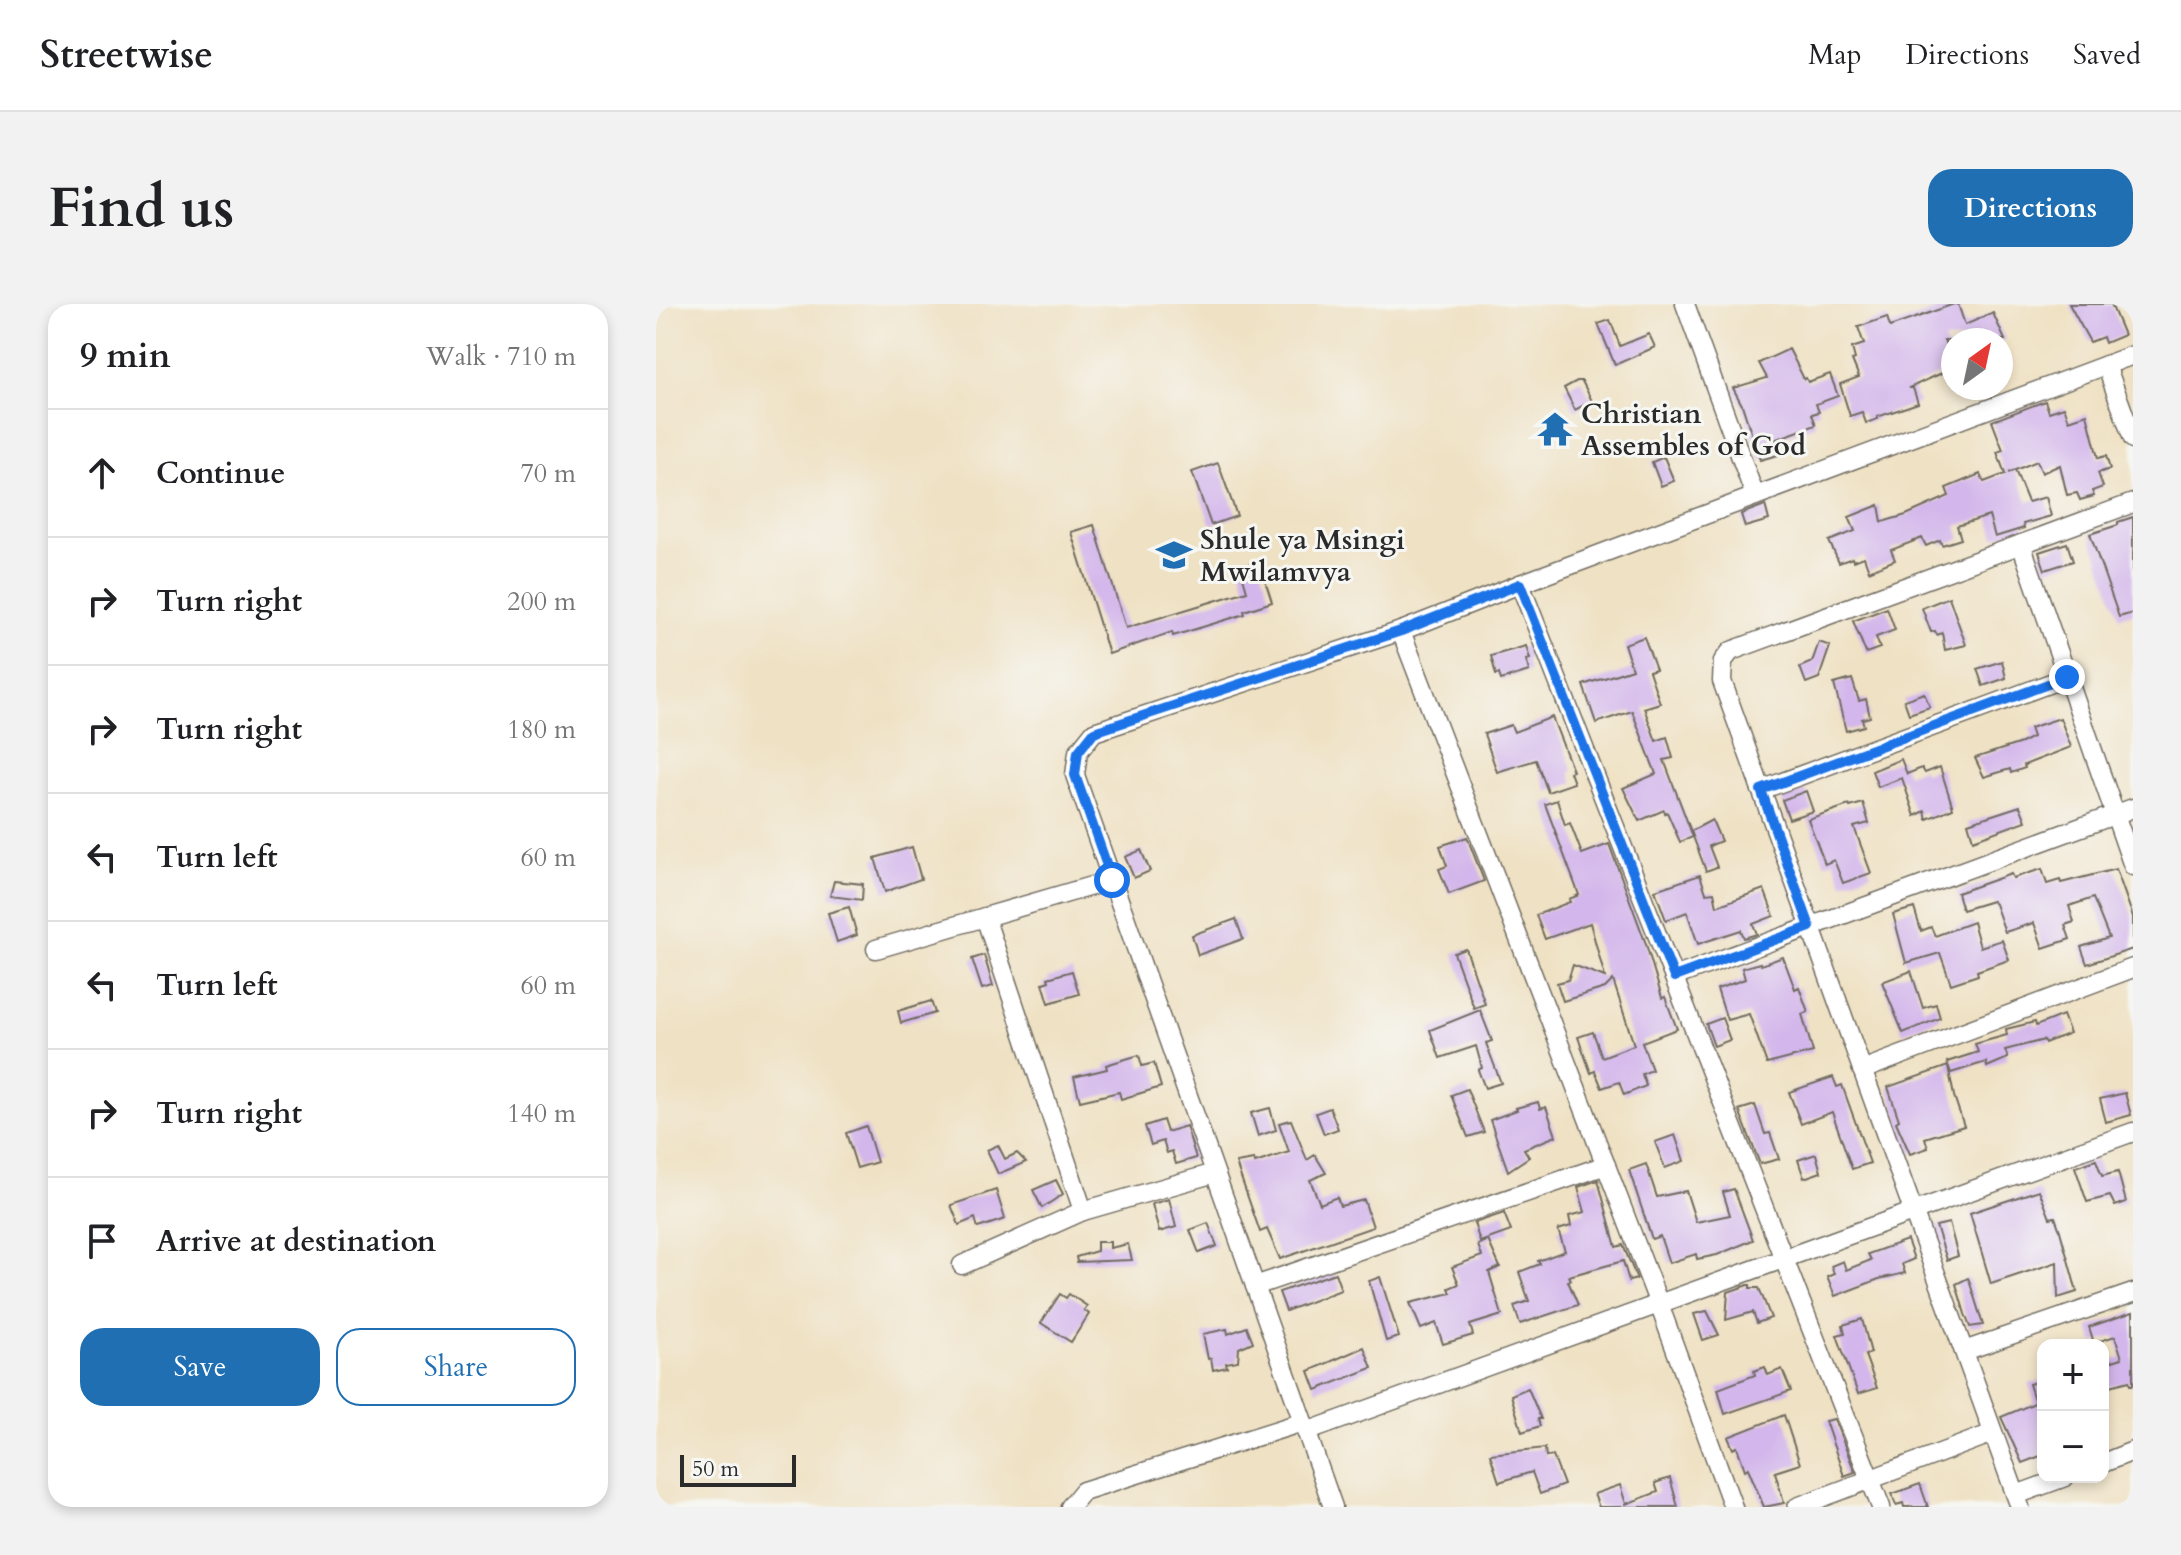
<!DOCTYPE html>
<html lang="en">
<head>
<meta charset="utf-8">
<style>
  :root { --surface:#fff; --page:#f2f2f2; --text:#202124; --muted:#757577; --line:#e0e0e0; --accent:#1f6fb2 }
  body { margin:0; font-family:Cardo,serif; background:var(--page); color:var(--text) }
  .controls { position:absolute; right:24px; bottom:24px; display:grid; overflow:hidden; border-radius:16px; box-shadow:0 4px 12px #0003 }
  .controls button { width:72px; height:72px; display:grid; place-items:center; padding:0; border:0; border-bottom:2px solid var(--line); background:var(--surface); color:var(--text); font:40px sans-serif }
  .compass { position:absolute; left:1285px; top:24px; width:72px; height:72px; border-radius:50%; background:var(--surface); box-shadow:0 4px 12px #0003; rotate:33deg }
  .scale { position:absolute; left:24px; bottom:20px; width:116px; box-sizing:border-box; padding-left:8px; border:4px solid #2b2b2b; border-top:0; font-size:22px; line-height:28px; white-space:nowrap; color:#2b2b2b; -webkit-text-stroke:6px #f6f6f2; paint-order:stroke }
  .stop { position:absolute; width:24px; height:24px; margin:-18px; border:6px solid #1a73e8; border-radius:50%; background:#fff }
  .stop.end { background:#1a73e8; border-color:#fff; box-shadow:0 2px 8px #0008 }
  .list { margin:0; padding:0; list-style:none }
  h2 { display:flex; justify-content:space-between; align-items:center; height:104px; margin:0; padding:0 32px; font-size:34px }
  h2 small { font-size:26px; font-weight:400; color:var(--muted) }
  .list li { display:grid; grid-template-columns:52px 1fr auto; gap:24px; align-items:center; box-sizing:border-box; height:128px; padding:0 32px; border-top:2px solid var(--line) }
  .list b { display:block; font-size:30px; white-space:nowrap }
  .list em { font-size:26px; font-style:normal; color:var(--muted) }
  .actions { display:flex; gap:16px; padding:24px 32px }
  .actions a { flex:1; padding:18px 0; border:2px solid var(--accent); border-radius:24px; text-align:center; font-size:28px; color:var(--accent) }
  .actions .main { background:var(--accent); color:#fff }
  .icon { flex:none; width:44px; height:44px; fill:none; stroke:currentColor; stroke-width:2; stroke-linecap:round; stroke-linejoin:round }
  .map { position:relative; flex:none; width:1477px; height:1203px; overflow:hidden; border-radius:24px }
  header { display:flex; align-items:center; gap:48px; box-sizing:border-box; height:112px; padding:0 40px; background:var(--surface); border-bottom:2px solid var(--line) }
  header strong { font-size:38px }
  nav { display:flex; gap:44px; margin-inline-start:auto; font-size:28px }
  .intro { display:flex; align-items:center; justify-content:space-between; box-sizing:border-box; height:192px; padding:0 48px }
  h1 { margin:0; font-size:56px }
  .button { padding:20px 36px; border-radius:24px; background:var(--accent); color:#fff; font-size:28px; font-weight:700 }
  main { display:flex; gap:48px; padding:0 48px }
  aside { flex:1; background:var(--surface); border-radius:24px; box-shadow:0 4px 12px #0003 }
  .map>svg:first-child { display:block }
</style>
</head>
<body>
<header>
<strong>Streetwise</strong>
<nav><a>Map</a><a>Directions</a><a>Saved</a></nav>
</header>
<div class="intro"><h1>Find us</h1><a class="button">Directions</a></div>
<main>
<aside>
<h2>9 min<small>Walk · 710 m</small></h2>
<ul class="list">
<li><svg class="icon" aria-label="ahead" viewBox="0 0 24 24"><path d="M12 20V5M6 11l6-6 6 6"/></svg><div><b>Continue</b></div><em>70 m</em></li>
<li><svg class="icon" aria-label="right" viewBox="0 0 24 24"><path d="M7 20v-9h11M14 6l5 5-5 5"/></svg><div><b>Turn right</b></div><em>200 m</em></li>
<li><svg class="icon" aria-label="right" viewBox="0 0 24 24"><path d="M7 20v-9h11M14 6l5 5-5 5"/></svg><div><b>Turn right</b></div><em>180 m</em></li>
<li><svg class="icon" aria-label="left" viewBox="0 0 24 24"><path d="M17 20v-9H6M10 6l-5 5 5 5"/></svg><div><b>Turn left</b></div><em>60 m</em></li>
<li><svg class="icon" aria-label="left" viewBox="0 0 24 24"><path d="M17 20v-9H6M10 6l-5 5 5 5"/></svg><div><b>Turn left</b></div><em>60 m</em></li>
<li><svg class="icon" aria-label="right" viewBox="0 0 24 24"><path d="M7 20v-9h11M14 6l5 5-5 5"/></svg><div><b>Turn right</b></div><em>140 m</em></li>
<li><svg class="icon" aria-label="arrive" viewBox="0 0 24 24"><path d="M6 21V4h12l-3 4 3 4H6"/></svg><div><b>Arrive at destination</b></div></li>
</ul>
<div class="actions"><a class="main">Save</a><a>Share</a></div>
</aside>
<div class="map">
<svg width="1477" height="1203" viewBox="0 0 1477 1203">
  <rect width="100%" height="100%" fill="#f6f6f2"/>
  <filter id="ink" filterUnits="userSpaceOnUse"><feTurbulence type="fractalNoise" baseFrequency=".0125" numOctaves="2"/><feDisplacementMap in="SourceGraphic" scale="16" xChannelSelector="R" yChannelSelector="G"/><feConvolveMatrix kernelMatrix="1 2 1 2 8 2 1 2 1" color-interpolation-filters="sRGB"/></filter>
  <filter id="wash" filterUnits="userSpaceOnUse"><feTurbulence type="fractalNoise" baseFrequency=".006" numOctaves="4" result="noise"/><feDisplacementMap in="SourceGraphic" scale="32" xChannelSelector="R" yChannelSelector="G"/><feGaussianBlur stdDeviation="1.8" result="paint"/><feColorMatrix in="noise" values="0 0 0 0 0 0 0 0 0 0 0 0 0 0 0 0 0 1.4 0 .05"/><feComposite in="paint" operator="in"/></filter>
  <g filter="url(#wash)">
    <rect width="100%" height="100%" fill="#efe1c3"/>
    <g id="blocks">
      <g fill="#d3b6eb">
        <path d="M1298 0H1302L1309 21 1337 9 1349 36H1288L1297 57V64L1253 84H1257L1262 99 1221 113 1222 115 1210 119 1206 108 1194 112 1184 80 1203 73 1196 56 1199 55 1196 44 1208 40 1202 23 1231 13 1234 23Z"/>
        <path d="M1413 0H1455L1468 31 1449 39 1447 33 1434 38Z"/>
        <path d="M954 16 964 42 993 30 999 43 959 61 942 20Z"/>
        <path d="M1133 45 1148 75 1150 74 1152 78 1174 70 1182 92 1160 100 1163 108 1156 110 1160 121 1118 136 1122 151 1104 156 1086 101 1077 84 1111 74 1103 59Z"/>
        <path d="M921 77H926L936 97 919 106 908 84Z"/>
        <path d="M1389 97 1393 108 1408 103 1413 116 1431 110 1442 154 1450 152 1454 165 1442 169 1447 183 1436 187 1438 192 1424 196 1421 189 1411 191 1404 161 1386 169 1381 157 1352 169 1359 166 1372 198 1390 193 1395 212 1367 220 1368 224 1339 233 1333 212 1301 222 1305 235 1286 241 1284 236 1270 242 1266 234 1235 246 1239 256 1213 267 1208 253 1197 257 1196 254 1183 259 1173 237 1199 227 1193 213 1223 201 1226 218 1250 211 1293 192 1290 184 1324 170 1328 178 1349 170 1341 148 1347 146 1336 117Z"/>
        <path d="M1008 153 1018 177 1005 182 996 158Z"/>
        <path d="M562 159 581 212 555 221 536 168Z"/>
        <path d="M1109 201 1113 216 1089 223 1085 210Z"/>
        <path d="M1477 213V309L1463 313 1434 230 1462 221V218Z"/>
        <path d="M438 221 470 324 591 287 584 263 603 258 616 298 588 307 589 310 517 332 516 328 453 350 415 228Z"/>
        <path d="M1411 239 1417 257 1389 266 1383 248Z"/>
        <path d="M1293 293 1310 341 1289 346 1286 329 1281 331 1279 327 1275 328 1266 304Z"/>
        <path d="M1231 304 1239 326 1220 333 1224 344 1210 349 1197 317Z"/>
        <path d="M988 333 1000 365 993 367 1004 399 988 404 1000 437 1011 433 1017 454 1008 456 1037 533 1024 538 1011 508 1009 509 1008 506 983 517 967 484 1000 470 976 407 940 419 927 381 976 365 968 340Z"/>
        <path d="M1163 338 1174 342 1163 374 1150 379 1144 363 1156 358Z"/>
        <path d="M870 342 874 355 870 356 873 367 845 376 843 370 840 371 835 352Z"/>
        <path d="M1346 357 1350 374 1327 382 1321 365Z"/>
        <path d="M1196 375 1203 397 1210 395 1214 413 1206 415 1208 422 1190 427 1178 380Z"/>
        <path d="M1268 389 1274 403 1253 410 1248 396Z"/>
        <path d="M896 413 917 467 914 468 918 479 892 488 880 456 841 468 828 430 855 421 858 428Z"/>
        <path d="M1404 414 1415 443 1368 461 1369 464 1355 469 1354 465 1328 473 1319 454 1365 439 1377 433 1374 424Z"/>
        <path d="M1245 455 1251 470 1266 464 1269 469 1284 463 1297 504 1271 515 1269 507 1259 512 1246 474 1222 483 1216 467Z"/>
        <path d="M1150 487 1157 507 1133 515 1126 496Z"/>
        <path d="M901 496 909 521 914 519 926 550 953 540 990 640 1006 694 1009 693 1021 725 986 738 996 766 986 770 990 782 968 791 963 778 946 784 939 767 935 769 922 733 937 728 946 753 978 741 957 676 949 684 907 697 901 679 912 676 917 661 949 673 934 619 889 635 880 611 914 598 913 595 923 591 889 500Z"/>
        <path d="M1207 499 1213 519 1198 523 1215 569 1187 579 1178 556 1169 560 1152 515 1193 501 1194 503Z"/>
        <path d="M1364 502 1370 517 1317 536 1312 519Z"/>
        <path d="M1056 516 1065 537 1053 542 1061 563 1050 567 1035 527Z"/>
        <path d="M811 533 828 577 793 590 783 565 791 562 784 542Z"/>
        <path d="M256 543 265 575 229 588 219 554Z"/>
        <path d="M485 546 494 567 478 574 469 553Z"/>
        <path d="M1386 565 1391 580 1404 576 1405 579 1460 565 1477 613V645L1431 660 1425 643 1453 634 1437 594 1413 602 1418 618 1409 621 1414 635 1387 644 1378 619 1349 628 1339 600 1336 597 1306 606 1301 589 1355 570 1357 574Z"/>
        <path d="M1044 571 1050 589 1058 588 1061 602 1108 585 1118 612 1097 620 1101 630 1088 634 1085 626 1042 640 1031 608 1010 616 999 586Z"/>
        <path d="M178 577 207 580 206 596 174 592Z"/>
        <path d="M193 603 201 631 181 638 172 609Z"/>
        <path d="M1258 604 1265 627 1275 623 1279 632 1317 618 1324 643 1346 636 1353 656 1321 667 1322 671 1295 680 1284 649 1250 659 1237 610Z"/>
        <path d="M580 615 587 635 542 651 536 631Z"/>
        <path d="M810 645 829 700 818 704 798 649Z"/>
        <path d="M328 651 337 682 326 685 316 655Z"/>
        <path d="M1127 653 1139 685 1143 683 1152 708 1146 710 1157 748 1111 760 1093 710 1071 716 1061 685 1089 675 1086 664 1104 659 1105 661Z"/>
        <path d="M416 667 423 690 393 699 387 679 393 677 392 674Z"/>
        <path d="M1255 667 1267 704 1280 700 1284 714 1247 729 1226 678Z"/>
        <path d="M275 697 279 709 245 719 242 707Z"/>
        <path d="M824 706 836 737 830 739 845 779 829 784 822 766 826 764 820 742 784 754 774 726Z"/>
        <path d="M1407 711 1414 729 1389 739 1388 736 1349 746 1352 754 1331 763 1330 758 1295 769 1291 758 1322 748 1319 740 1351 731 1350 725 1379 718 1380 722Z"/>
        <path d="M1066 714 1074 736 1058 742 1050 720Z"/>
        <path d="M483 751 486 762 498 759 505 783 465 795 463 788 424 797 418 773 451 765 450 761Z"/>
        <path d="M1292 762 1298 792 1308 822 1269 834 1272 844 1254 850 1240 818 1243 816 1232 783Z"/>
        <path d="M1177 773 1181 783 1186 781 1214 859 1196 865 1176 808 1145 820 1133 788Z"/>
        <path d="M811 785 828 828 812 833 795 791Z"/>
        <path d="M1469 789 1475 811 1450 818 1444 795Z"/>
        <path d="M882 798 884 805 890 803 900 832 868 845 873 853 852 867 834 816 861 806 860 804Z"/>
        <path d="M1099 801 1109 830 1114 829 1123 855 1104 860 1083 806Z"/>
        <path d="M614 804 620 826 602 832 595 809Z"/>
        <path d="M674 804 682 825 668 830 660 809Z"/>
        <path d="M507 816 511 828 530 822 540 854 520 860 516 847 511 849 507 837 495 841 489 822Z"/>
        <path d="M635 816 651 856 659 851 670 869 654 876 664 900 681 893 684 902 708 896 717 923 624 955 611 925 604 928 580 859 598 856 599 859 633 848 623 819Z"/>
        <path d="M210 822 221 858 201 864 190 829Z"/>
        <path d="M1019 831 1028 857 1009 864 999 838Z"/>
        <path d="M342 841 349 855 361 849 370 858 342 870 331 846Z"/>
        <path d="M1160 850 1165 868 1148 874 1142 856Z"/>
        <path d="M1440 856 1446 872 1462 868 1470 898 1459 902 1454 892 1431 898 1419 863Z"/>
        <path d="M990 860 1001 893 1030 887 1040 918 1074 911 1067 888 1078 885 1097 936 1061 951 1041 955 1040 950 1013 959 1004 932 996 935 973 866Z"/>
        <path d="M400 876 407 890 386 904 377 886Z"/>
        <path d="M942 876 960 943 967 941 981 975 973 977 967 957 913 972 915 976 912 977 922 1001 864 1020 858 1002 873 997 863 968 884 960 882 957 909 947 902 926 915 922 913 912 929 908 922 883Z"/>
        <path d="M340 886 349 915 322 924 319 914 303 921 295 901Z"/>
        <path d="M1383 886 1394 914 1399 913 1404 927 1421 988 1402 994 1401 958 1335 980 1314 909Z"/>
        <path d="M513 895 520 923 503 928 496 900Z"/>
        <path d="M848 909 855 927 824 938 818 919Z"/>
        <path d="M552 919 561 942 543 949 534 926Z"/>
        <path d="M1293 919 1302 952 1291 956 1280 922Z"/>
        <path d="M832 936 844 963 833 968 846 1011 814 1021 817 1031 787 1040 780 1019 765 1025 754 999 795 989 793 984 803 980 796 963 826 952 822 941Z"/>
        <path d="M1251 936 1258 955 1246 960 1249 969 1223 975 1179 992 1171 973 1178 970 1175 962 1187 957 1190 966 1215 956 1212 950Z"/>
        <path d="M441 938H454V944L472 940 476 956 421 958 420 953 441 947Z"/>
        <path d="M679 969 685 986 630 1007 623 988Z"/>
        <path d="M724 973 743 1033 730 1037 713 977Z"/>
        <path d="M1312 974 1313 976 1327 1021 1314 1023 1309 1010 1300 980Z"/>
        <path d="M1092 981H1094V984H1103L1115 1014 1101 1019 1097 1008 1070 1016 1072 988Z"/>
        <path d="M404 990 410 994 413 990 431 1002 428 1006 433 1010 415 1038 385 1019Z"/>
        <path d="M1051 1007 1063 1031 1047 1036 1038 1010Z"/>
        <path d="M1477 1008V1081H1474L1473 1077 1447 1084V1060L1466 1054 1459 1032 1438 1039 1433 1023Z"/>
        <path d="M1206 1015 1215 1049 1209 1051 1221 1084 1202 1090 1181 1031 1189 1029 1187 1021Z"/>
        <path d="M591 1023 597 1038 583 1044 582 1057 570 1059 571 1063 557 1066 555 1054 552 1055 547 1030 571 1025 572 1030Z"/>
        <path d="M708 1043 716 1064 660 1086 653 1067Z"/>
        <path d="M1109 1063 1112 1071 1126 1065 1135 1087 1069 1110 1062 1085 1099 1071 1098 1067Z"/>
        <path d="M1387 1076V1151L1366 1159 1345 1113 1379 1099 1373 1080Z"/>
        <path d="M872 1084 885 1115H882L884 1122 866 1128 855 1091Z"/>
        <path d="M1128 1111 1144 1160 1119 1168 1128 1199 1108 1203 1092 1164 1089 1166 1081 1143 1077 1145 1072 1133Z"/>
        <path d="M1178 1115 1199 1168 1188 1172 1169 1117Z"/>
        <path d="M889 1144 890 1153 897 1152 908 1181 884 1190 876 1168 843 1178 834 1150Z"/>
        <path d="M1014 1174 1022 1203H943L938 1190 964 1181 970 1200 1002 1188 999 1179Z"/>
        <path d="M1264 1180 1272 1203H1248L1247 1199 1240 1201 1236 1190Z"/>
      </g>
    </g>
  </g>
  <g filter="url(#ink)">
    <use href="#blocks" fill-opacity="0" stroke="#706b60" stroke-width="2"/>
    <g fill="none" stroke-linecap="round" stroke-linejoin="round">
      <g stroke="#706b60" stroke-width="21">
        <g id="minor">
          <path d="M1029 0 1099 192"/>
          <path d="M1450 61 1477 135"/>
          <path d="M1365 240 1477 562"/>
          <path d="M864 280 1225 1203"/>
          <path d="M745 327 1003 1000 1077 1203"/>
          <path d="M1105 486 1411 373"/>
          <path d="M456 576 329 613 427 907 559 869"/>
          <path d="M220 645 329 613"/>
          <path d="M1018 673 1477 504"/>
          <path d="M1206 766 1477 664"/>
          <path d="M306 961 427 907"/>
          <path d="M599 982 950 861"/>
          <path d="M1308 1047 1477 989"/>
          <path d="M650 1128 1477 828"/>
          <path d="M1447 1159 1477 1147"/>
          <path d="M1360 1191 1409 1173"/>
          <path d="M414 1203 427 1187 647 1118"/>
          <path d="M677 1203 419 471 422 448 438 428 745 327 864 280 1477 51"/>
          <path d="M1141 1203 1337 1129"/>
          <path d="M1364 1203 1066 377 1067 357 1075 347 1477 199"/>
        </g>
      </g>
      <use href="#minor" stroke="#fff" stroke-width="18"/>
    </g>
  </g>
  <g fill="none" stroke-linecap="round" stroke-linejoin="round" filter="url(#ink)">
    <path stroke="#1a73e8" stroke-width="10" d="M456 576 419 471 422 448 438 428 745 327 864 280 1018 673 1154 623 1105 486 1411 373"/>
  </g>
  <defs>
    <g id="temple-bare" transform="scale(2.76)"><path d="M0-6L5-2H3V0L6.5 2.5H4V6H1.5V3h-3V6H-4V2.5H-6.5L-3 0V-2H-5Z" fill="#1f6fb2" stroke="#f6f6f2" stroke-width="2.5" paint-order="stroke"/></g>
    <g id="school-bare" transform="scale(2.76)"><path d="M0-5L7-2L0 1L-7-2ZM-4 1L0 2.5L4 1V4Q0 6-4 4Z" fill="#1f6fb2" stroke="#f6f6f2" stroke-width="2.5" paint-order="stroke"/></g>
  </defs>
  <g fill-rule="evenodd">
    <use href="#temple-bare" x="899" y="125"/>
    <use href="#school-bare" x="518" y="251"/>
  </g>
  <g text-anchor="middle" stroke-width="6" stroke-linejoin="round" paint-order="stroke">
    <g font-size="28" font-weight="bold" fill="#2b2b2b" stroke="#f6f6f2" text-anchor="start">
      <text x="925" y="119">Christian<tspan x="925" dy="32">Assembles of God</tspan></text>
      <text x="544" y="245">Shule ya Msingi<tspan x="544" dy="32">Mwilamvya</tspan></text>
    </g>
  </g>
</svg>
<div class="controls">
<button>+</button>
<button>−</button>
</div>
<svg class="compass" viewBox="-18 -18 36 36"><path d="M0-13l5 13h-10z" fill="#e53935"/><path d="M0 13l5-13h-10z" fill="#757577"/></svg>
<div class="scale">50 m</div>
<div class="stop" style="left:456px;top:576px"></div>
<div class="stop end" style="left:1411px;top:373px"></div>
</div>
</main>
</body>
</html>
